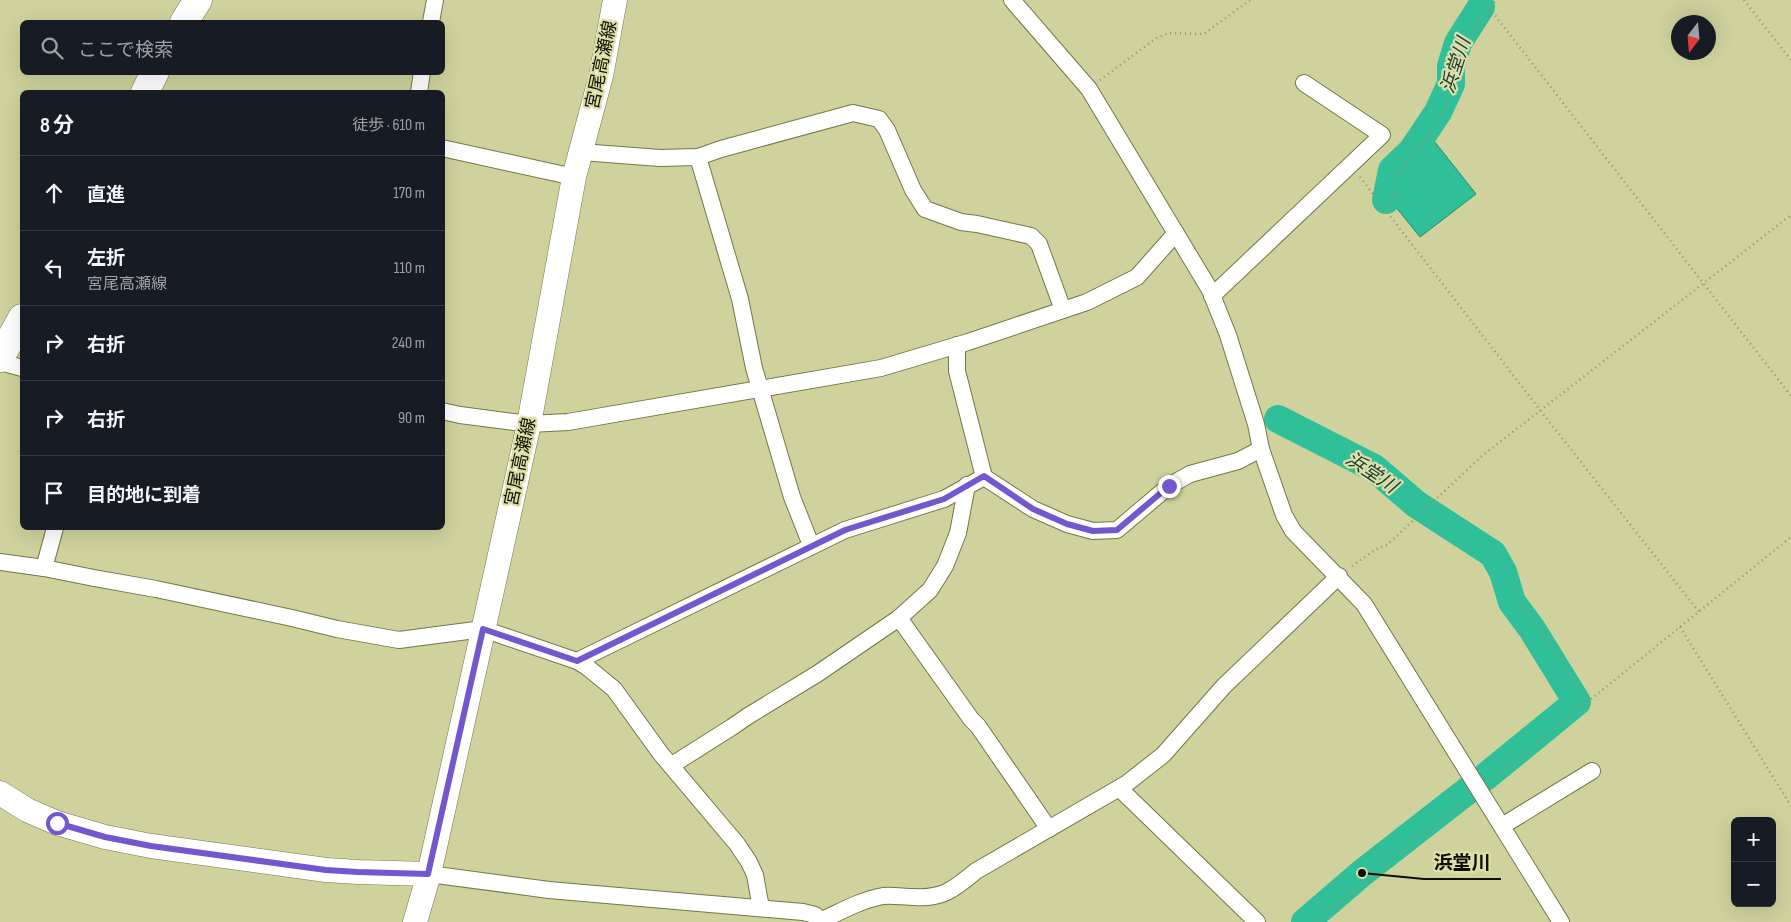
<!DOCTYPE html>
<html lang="ja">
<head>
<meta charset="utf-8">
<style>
  :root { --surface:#171b24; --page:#20242c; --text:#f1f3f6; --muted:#9ea1a6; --line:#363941 }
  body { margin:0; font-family:"Sofia Sans Condensed","Noto Sans JP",sans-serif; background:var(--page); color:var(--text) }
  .controls { position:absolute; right:15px; bottom:15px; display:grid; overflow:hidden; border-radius:8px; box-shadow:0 5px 20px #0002 }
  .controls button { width:45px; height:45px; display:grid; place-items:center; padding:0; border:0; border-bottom:1px solid var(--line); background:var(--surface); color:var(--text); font:25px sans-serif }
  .compass { position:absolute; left:1671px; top:15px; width:45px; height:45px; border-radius:50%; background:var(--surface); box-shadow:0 5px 20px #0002; rotate:196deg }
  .stop { position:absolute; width:15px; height:15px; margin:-11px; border:4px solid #7456cf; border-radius:50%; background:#fff }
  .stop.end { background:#7456cf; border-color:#fff; box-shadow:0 1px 5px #0008 }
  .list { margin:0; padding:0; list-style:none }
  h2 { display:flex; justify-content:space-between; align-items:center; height:65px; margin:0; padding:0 20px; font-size:21px }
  h2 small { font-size:16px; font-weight:400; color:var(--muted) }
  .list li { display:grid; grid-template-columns:32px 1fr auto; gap:15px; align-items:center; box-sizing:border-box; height:75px; padding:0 20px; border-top:1px solid var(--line) }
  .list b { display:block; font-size:19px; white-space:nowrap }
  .list p { margin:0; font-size:16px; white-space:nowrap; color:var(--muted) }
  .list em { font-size:16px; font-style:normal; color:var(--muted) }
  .icon { flex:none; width:28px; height:28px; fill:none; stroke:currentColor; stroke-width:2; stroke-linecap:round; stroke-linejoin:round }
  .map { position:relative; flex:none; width:1791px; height:922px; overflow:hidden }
  .search { position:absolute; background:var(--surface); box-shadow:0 5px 20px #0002; left:20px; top:20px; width:425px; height:55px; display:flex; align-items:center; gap:12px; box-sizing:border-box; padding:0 18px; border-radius:8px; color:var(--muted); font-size:19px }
  .panel { position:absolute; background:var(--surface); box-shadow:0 5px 20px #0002; left:20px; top:90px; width:425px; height:440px; border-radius:8px }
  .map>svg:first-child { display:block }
</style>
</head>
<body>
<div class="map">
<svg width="1791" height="922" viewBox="0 0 1791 922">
  <rect width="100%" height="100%" fill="#cfd29d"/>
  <path fill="#2fc09a" stroke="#258b6c" d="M1434 141 1476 194 1420 237 1395 206 1404 172Z"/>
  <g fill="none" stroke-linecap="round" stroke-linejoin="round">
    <g stroke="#2fc09a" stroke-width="28">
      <path d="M1386 200 1392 170 1412 151 1438 112 1451 84V66L1458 43 1481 7"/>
      <path d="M1278 419 1374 468 1416 504 1493 554 1503 572 1512 602 1532 629 1577 702 1484 778"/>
      <path d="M1305 922 1362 873 1471 788"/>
    </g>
    <g stroke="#747645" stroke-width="18">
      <g id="street">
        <path d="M1012 0 1089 89 1210 290 1228 335 1256 424 1261 449 1284 515 1293 531 1364 604 1561 922"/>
        <path d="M431 22 435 0"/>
        <path d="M419 92 422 72"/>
        <path d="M442 148 574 177"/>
        <path d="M581 152 660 158 698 157 721 149 853 113 879 119 887 130 913 190 925 209 961 222 977 224 1031 236 1039 244 1063 310"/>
        <path d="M698 157 740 299 754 368 792 497 811 545"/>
        <path d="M1212 296 1382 135 1304 83"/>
        <path d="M957 345V371L984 477 1033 509 1067 524 1093 531 1117 530 1169 486 1190 474 1238 461 1261 449"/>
        <path d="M0 362 22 368"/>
        <path d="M442 411 460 415 529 424 568 422 881 368 968 342 1087 302 1137 277 1176 233"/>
        <path d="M0 562 44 568 94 578 156 589 292 618 337 629 399 640 483 629 577 661 587 667 614 689 661 754 737 844 749 862 755 875 761 908"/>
        <path d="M44 568 55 528"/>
        <path d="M899 618 971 719 978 726 1049 829"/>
        <path d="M577 661 845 530 944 499 984 477"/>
        <path d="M672 765 732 727 748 716 817 674 899 618 930 590 945 566 958 533 967 485"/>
        <path d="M1119 788 1257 922"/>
        <path d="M1502 826 1592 771"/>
        <path d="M429 874 549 890 803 912 815 915 823 922"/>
        <path d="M822 920C842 911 861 900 883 896 893 895 904 897 914 897 943 899 954 889 976 871L1126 784 1163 755 1224 686 1339 576"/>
      </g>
    </g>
    <g stroke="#747645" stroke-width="25">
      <g id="secondary">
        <path d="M0 793 27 810 57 823 105 837 151 846 326 870 358 872 429 874"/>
        <path d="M415 922 429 874 529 424 574 177 601 76 615 0"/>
      </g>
    </g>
    <g stroke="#747645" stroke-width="29">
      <g id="highway">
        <path d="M184 22 198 0"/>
        <path d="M145 92 155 72"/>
        <path d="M0 358 22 318"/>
      </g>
    </g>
    <g stroke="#91936b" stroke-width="2.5" stroke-dasharray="1 4" stroke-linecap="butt">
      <path d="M1483 0 1791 396"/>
      <path d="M1744 0 1791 60"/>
      <path d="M1100 80 1155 39 1168 33 1204 34 1250 0"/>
      <path d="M1360 177 1540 410 1699 612"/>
      <path d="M1388 213 1399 172 1408 159 1428 138 1454 91 1461 53 1478 25 1496 0"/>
      <path d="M1352 566 1376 549 1387 545 1482 456 1791 215"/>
      <path d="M1512 586 1519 602 1542 632 1587 703"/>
      <path d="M1680 627 1791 806"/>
      <path d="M1490 781 1791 537"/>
      <path d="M1316 922 1468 799"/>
    </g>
    <use href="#street" stroke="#fff" stroke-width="16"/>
    <use href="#secondary" stroke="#fff" stroke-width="24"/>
    <use href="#highway" stroke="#fff" stroke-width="28"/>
  </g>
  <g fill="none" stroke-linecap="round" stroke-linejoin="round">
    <path stroke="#7456cf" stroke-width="6" d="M57 823 105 837 151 846 326 870 358 872 428 874 483 629 577 661 845 530 944 499 984 476 1033 509 1067 524 1093 531 1117 530 1169 486"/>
  </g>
  <g text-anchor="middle" stroke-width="4.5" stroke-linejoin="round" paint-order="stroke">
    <g font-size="18" fill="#0e0e00" stroke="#dcdfa9">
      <text transform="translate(601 65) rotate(-78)" y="6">宮尾高瀬線</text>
      <text transform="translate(520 462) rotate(-78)" y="6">宮尾高瀬線</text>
    </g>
    <g font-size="19" font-style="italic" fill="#1c392f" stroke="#dcdfa9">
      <text transform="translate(1455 65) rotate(-72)" y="7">浜堂川</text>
      <text transform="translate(1372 472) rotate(34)" y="7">浜堂川</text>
    </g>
  </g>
  <path fill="none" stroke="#0e0e00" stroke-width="2" d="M1362 873L1424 879H1501"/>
  <circle fill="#0e0e00" stroke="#dcdfa9" stroke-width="2" cx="1362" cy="873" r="5"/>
  <g font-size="19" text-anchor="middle" font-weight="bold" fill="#0e0e00" stroke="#dcdfa9" stroke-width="4.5" stroke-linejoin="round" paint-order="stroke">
    <text x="1462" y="869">浜堂川</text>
  </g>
</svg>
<div class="controls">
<button>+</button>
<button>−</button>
</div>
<svg class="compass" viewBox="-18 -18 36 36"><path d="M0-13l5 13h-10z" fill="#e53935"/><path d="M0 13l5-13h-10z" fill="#9ea1a6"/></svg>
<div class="stop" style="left:57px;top:823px"></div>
<div class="stop end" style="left:1169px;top:486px"></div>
<div class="search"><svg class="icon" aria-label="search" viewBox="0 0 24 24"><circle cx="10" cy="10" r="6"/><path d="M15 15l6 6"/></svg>ここで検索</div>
<section class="panel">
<h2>8 分<small>徒歩 · 610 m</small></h2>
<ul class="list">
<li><svg class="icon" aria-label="ahead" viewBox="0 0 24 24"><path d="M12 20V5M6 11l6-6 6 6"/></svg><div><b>直進</b></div><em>170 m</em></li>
<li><svg class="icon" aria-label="left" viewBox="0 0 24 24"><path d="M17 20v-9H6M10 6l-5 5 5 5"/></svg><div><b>左折</b><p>宮尾高瀬線</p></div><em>110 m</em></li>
<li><svg class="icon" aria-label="right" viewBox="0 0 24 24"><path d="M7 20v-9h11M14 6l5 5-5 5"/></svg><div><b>右折</b></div><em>240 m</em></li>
<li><svg class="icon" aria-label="right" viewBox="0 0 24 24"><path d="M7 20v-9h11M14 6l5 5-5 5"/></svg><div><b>右折</b></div><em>90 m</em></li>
<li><svg class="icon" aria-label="arrive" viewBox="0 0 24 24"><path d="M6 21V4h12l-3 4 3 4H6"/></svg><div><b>目的地に到着</b></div></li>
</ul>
</section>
</div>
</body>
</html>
